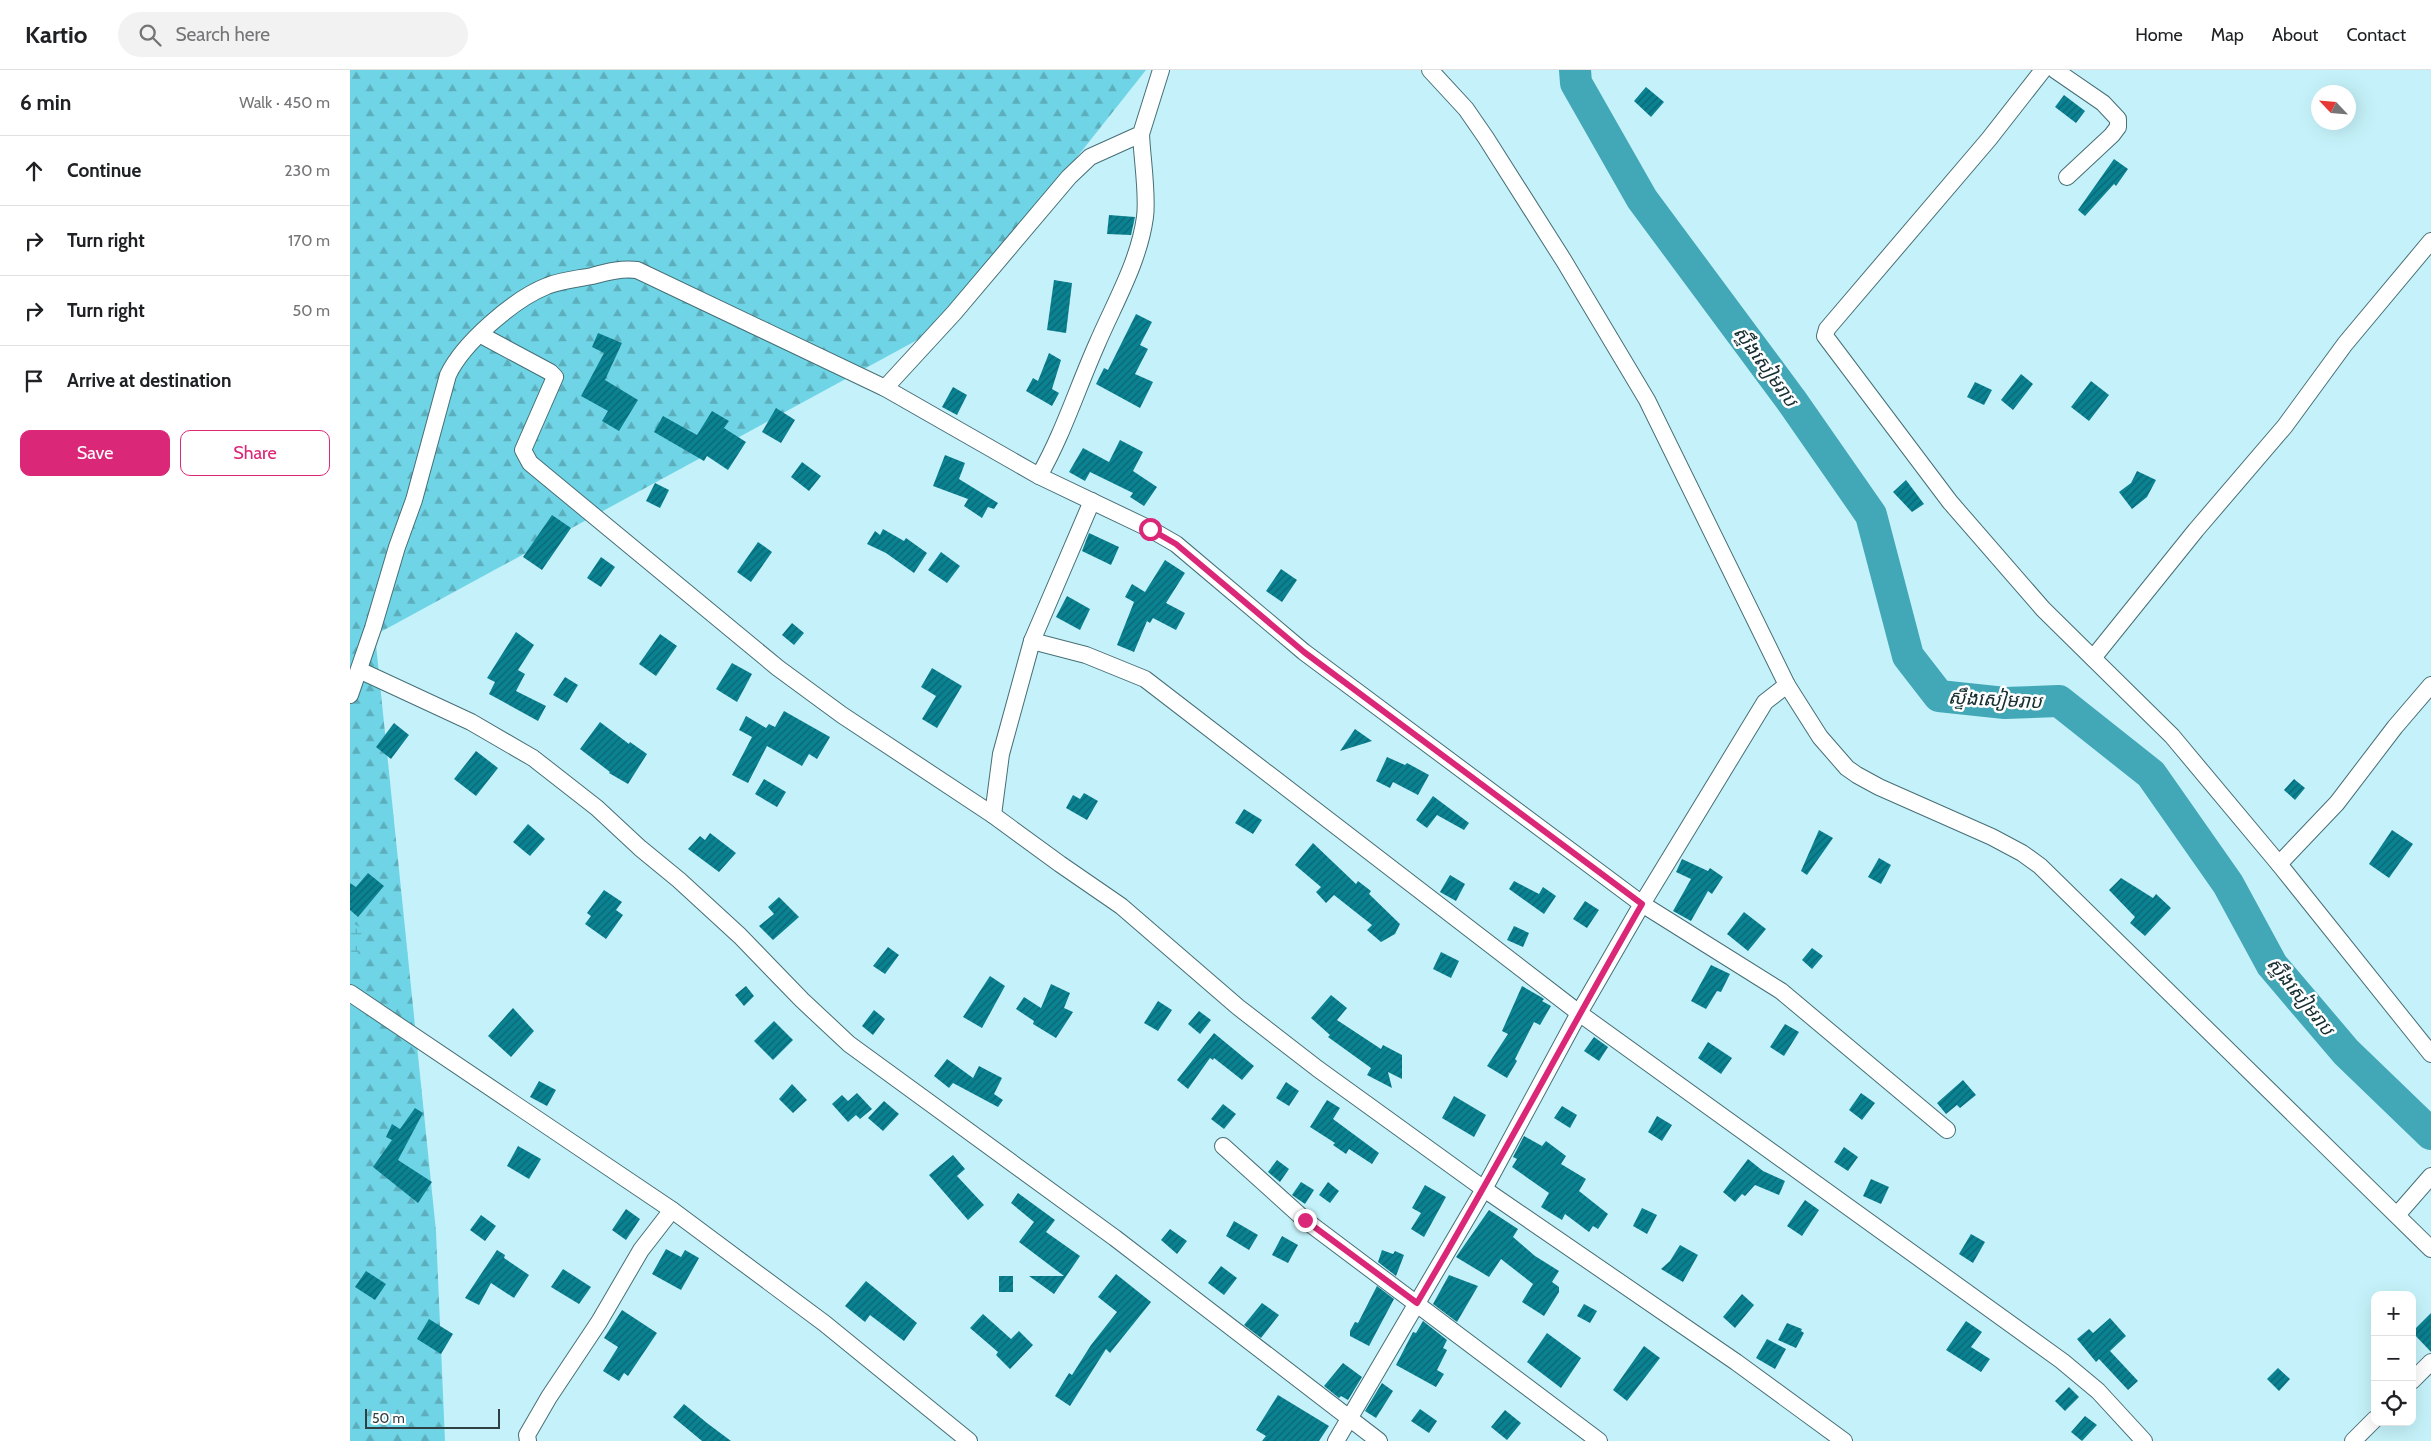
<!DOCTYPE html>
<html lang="en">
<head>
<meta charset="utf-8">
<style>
  :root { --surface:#fff; --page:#f2f2f2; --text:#202124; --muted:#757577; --line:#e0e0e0; --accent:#db2777 }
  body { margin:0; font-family:Cabin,"Noto Sans Khmer",sans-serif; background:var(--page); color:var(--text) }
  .controls { position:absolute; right:15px; bottom:15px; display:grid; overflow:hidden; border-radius:10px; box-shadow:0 5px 20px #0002 }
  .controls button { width:45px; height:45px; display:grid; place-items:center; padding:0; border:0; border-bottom:1px solid var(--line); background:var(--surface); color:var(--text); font:25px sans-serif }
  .compass { position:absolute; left:1961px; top:15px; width:45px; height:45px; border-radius:50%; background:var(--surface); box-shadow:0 5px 20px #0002; rotate:296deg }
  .scale { position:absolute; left:15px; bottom:12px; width:135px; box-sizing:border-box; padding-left:5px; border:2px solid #2e4043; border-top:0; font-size:14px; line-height:18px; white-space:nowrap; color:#2e4043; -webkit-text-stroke:4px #fff; paint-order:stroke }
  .stop { position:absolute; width:15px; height:15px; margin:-11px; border:4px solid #db2777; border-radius:50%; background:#fff }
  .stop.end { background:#db2777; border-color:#fff; box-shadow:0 1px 5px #0008 }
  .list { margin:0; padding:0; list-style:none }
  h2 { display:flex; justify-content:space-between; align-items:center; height:65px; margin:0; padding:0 20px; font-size:21px }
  h2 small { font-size:16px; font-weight:400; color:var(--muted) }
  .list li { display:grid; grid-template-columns:32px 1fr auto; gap:15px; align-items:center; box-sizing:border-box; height:70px; padding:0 20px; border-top:1px solid var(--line) }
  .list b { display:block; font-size:19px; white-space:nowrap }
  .list em { font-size:16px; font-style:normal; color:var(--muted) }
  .actions { display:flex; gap:10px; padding:15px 20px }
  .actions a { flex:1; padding:11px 0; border:1px solid var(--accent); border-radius:10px; text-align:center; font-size:18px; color:var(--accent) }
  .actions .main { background:var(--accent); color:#fff }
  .icon { flex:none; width:28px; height:28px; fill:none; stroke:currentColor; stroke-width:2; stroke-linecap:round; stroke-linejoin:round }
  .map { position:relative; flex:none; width:2081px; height:1371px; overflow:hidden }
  header { display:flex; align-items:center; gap:30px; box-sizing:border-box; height:70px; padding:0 25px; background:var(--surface); border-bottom:1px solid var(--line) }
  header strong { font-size:24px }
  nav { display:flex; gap:28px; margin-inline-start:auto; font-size:18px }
  .search { width:350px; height:45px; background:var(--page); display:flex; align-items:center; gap:12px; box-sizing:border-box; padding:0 18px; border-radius:28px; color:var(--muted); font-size:19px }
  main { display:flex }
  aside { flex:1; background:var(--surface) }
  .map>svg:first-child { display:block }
</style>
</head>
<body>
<header>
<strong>Kartio</strong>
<div class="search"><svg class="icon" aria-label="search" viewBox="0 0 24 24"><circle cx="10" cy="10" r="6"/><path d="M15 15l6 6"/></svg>Search here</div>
<nav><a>Home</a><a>Map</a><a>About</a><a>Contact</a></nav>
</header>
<main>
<aside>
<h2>6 min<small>Walk · 450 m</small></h2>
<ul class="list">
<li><svg class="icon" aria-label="ahead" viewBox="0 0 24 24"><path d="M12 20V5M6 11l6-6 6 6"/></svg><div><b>Continue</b></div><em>230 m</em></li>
<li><svg class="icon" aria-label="right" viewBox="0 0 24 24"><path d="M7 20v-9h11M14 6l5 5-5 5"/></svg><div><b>Turn right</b></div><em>170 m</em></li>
<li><svg class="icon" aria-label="right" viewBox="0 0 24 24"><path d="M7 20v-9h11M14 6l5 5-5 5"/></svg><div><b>Turn right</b></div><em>50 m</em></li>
<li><svg class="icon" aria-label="arrive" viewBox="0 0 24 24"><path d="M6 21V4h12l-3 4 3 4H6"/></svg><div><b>Arrive at destination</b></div></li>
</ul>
<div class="actions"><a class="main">Save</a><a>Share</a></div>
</aside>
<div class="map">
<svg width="2081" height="1371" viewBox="0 0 2081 1371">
  <defs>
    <pattern id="forest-firs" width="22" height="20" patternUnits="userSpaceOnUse" patternTransform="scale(1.25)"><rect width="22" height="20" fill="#6fd5e6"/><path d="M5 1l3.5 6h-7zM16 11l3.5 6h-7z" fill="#5caebc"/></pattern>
    <pattern id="wetland-marsh" width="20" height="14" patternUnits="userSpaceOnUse" patternTransform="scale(1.25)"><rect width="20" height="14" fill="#6fd5e6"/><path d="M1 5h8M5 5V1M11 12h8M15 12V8" fill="none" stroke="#5caebc"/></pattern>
    <pattern id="building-hatch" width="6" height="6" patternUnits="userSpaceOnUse" patternTransform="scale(1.25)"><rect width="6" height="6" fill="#0a8292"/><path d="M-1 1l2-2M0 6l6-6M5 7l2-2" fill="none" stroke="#0b6672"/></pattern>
  </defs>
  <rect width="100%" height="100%" fill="#c5f2fa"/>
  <path fill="url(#forest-firs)" d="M0 0H796L593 256 25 565 86 1161 95 1371H0Z"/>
  <path fill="url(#wetland-marsh)" d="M0 852 18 861 0 900Z"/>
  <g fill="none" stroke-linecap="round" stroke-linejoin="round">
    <path stroke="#42a7b6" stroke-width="32" d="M1225 0 1226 13 1292 129 1441 330 1521 445 1558 586 1589 626 1655 633 1709 631 1801 704 1878 814 1922 895 1996 982 2081 1064"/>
  </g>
  <g fill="url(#building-hatch)">
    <path d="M1296 17 1314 32 1301 47 1284 31Z"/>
    <path d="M1714 25 1735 41 1726 53 1705 37Z"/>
    <path d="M1764 89 1778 99 1766 116 1764 114 1735 146 1728 140Z"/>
    <path d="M759 145 785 147 781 165 757 164Z"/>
    <path d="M704 210 722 213 716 263 697 260Z"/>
    <path d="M786 244 802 252 790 275 798 279 785 304 803 312 790 338 746 314 754 298 758 300Z"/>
    <path d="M248 263 272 273 255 310 288 330 269 361 252 351 258 341 231 326 254 283 242 277Z"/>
    <path d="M699 283 711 290 702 319 709 323 702 336 676 321 683 308 688 311Z"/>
    <path d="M1671 304 1683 314 1663 340 1651 330Z"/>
    <path d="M1741 311 1759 325 1739 351 1721 337Z"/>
    <path d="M1625 312 1642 320 1634 335 1617 327Z"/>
    <path d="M603 317 617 325 607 345 592 337Z"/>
    <path d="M426 338 445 350 431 373 412 362Z"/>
    <path d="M362 341 379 351 374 358 396 372 378 400 357 386 354 391 304 362 313 346 347 365Z"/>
    <path d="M770 370 793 382 783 401 807 417 794 436 780 427 783 423 740 402 735 411 719 402 733 378 759 392Z"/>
    <path d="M595 385 615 393 609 409 648 433 644 439 638 437 632 448 614 436 618 429 583 416Z"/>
    <path d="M452 392 471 406 459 421 441 407Z"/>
    <path d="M1787 401 1806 410 1797 427 1782 439 1769 422 1781 413Z"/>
    <path d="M1556 410 1574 434 1562 442 1543 422Z"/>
    <path d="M305 413 319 420 310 438 296 431Z"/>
    <path d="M202 445 221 458 192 500 173 487Z"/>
    <path d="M533 459 554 471 556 468 577 483 564 503 536 483 517 474 525 461 530 465Z"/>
    <path d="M739 463 769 477 761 495 732 481Z"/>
    <path d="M408 472 422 482 401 512 387 502Z"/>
    <path d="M591 482 610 496 597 513 578 500Z"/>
    <path d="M251 487 265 497 251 517 237 508Z"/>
    <path d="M815 490 835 503 816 533 835 543 826 560 803 548 800 553 797 551 784 582 767 575 784 532 775 527 782 514 795 522Z"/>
    <path d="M931 499 947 510 932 532 916 521Z"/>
    <path d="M717 526 740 539 730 560 706 547Z"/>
    <path d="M442 553 454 563 444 575 432 565Z"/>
    <path d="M166 562 184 575 168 600 175 604 166 621 196 636 188 651 139 624 145 612 137 608Z"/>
    <path d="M310 564 327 576 306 606 289 594Z"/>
    <path d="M382 593 402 604 387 632 366 619Z"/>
    <path d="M582 598 612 616 587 658 572 649 586 626 571 617Z"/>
    <path d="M215 607 228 615 217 633 203 625Z"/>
    <path d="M434 641 480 667 467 689 459 684 452 696 417 676 398 713 382 705 402 667 389 660 396 646 416 658 419 654 425 657Z"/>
    <path d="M250 652 279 674 280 672 297 684 278 714 259 703 260 702 230 679Z"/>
    <path d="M44 653 59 665 41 689 26 677Z"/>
    <path d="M1005 659 1022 671 990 681Z"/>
    <path d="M126 681 148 698 126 726 104 709Z"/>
    <path d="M1037 687 1055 695 1057 693 1079 705 1068 725 1043 712 1040 718 1026 711Z"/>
    <path d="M414 709 436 722 427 737 405 724Z"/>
    <path d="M1944 709 1955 718 1945 730 1934 720Z"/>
    <path d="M734 723 748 731 737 750 716 738 723 725 730 729Z"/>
    <path d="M1083 726 1119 753 1114 760 1087 745 1077 758 1066 750Z"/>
    <path d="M894 739 912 750 903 764 885 753Z"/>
    <path d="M178 754 195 769 180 786 163 772Z"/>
    <path d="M1469 760 1483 768 1457 805 1451 801Z"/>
    <path d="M2042 760 2063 774 2039 808 2019 794Z"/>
    <path d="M360 763 386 783 369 802 338 779 350 766 355 770Z"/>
    <path d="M963 773 1006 814 1008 811 1021 821 1019 824 1050 854 1045 864 1031 872 1017 860 1022 855 984 825 976 833 966 822 971 817 945 795Z"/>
    <path d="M1529 788 1541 795 1531 814 1518 807Z"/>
    <path d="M1332 789 1358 801 1360 798 1373 807 1362 824 1358 821 1341 851 1323 841 1341 809 1326 802Z"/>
    <path d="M18 803 34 816 8 847 0 840V813L6 817Z"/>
    <path d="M1100 805 1115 814 1106 831 1090 822Z"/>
    <path d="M1771 808 1803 828 1806 824 1821 838 1795 866 1780 853 1785 847 1759 820Z"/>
    <path d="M1164 811 1189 824 1193 817 1206 826 1194 844 1159 819Z"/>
    <path d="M254 820 272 832 266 840 273 845 256 869 235 854 241 846 237 843Z"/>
    <path d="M429 827 449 847 423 870 409 856 424 844 418 837Z"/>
    <path d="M1235 831 1249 840 1237 858 1223 849Z"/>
    <path d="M1394 842 1416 859 1398 881 1377 864Z"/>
    <path d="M1164 856 1179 863 1173 877 1157 870Z"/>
    <path d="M538 877 549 885 535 904 523 896Z"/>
    <path d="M1462 878 1473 886 1462 899 1452 890Z"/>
    <path d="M1091 882 1109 891 1101 908 1083 899Z"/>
    <path d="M1361 895 1380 904 1371 922 1367 921 1356 939 1341 931Z"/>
    <path d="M640 906 655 916 632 958 613 947Z"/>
    <path d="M701 914 720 923 714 938 723 942 706 968 683 954 684 951 666 939 674 927 691 938Z"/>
    <path d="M396 916 404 926 394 936 385 925Z"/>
    <path d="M1172 916 1191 927 1194 929 1192 931 1201 936 1190 955 1184 952 1165 989 1167 991 1157 1008 1137 996 1158 964 1152 961Z"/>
    <path d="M981 925 997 938 987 950 1031 979 1033 975 1052 985V1009L1038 1002 1042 1018 1017 1005 1021 998 978 967 980 965 961 948Z"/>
    <path d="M808 931 822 940 808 961 794 953Z"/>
    <path d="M163 938 184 961 161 987 138 966Z"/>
    <path d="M524 940 535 949 523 965 512 956Z"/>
    <path d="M849 941 861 950 850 964 838 954Z"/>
    <path d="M424 951 443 970 423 990 404 971Z"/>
    <path d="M1435 954 1449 962 1434 986 1420 977Z"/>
    <path d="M864 963 904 996 892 1010 864 988 863 990 860 988 838 1019 827 1010Z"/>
    <path d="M1244 967 1258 977 1249 991 1234 981Z"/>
    <path d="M1358 972 1382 988 1371 1004 1348 988Z"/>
    <path d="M597 989 623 1008 629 996 652 1008 644 1024 653 1030 648 1037 603 1013 599 1018 584 1006Z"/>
    <path d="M1613 1010 1626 1025 1610 1038 1607 1035 1596 1044 1587 1033Z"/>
    <path d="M189 1011 206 1020 197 1036 180 1027Z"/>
    <path d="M936 1012 949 1021 939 1036 926 1028Z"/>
    <path d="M442 1014 457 1030 443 1043 429 1029Z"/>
    <path d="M507 1023 522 1039 510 1049 506 1045 498 1052 482 1034 492 1025 498 1031Z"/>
    <path d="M1511 1023 1525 1033 1512 1050 1499 1040Z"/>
    <path d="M1104 1026 1136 1045 1124 1067 1092 1048Z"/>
    <path d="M977 1030 990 1038 983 1049 1029 1083 1022 1094 999 1079 996 1084 983 1075 985 1073 960 1057Z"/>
    <path d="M534 1031 549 1044 533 1061 518 1048Z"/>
    <path d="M873 1034 886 1044 874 1059 861 1049Z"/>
    <path d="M1212 1036 1227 1045 1220 1058 1204 1048Z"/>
    <path d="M65 1038 73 1043 48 1090 82 1112 68 1133 23 1097 42 1070 36 1067 42 1054 50 1059Z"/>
    <path d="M1307 1046 1322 1055 1312 1071 1298 1062Z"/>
    <path d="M1174 1066 1192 1076 1196 1071 1216 1086 1211 1094 1236 1109 1229 1121 1258 1144 1248 1159 1243 1156 1239 1162 1215 1144 1212 1150 1191 1137 1199 1123 1162 1097 1167 1089 1163 1087Z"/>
    <path d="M168 1076 191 1089 179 1109 157 1096Z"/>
    <path d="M1494 1077 1508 1087 1498 1101 1484 1092Z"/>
    <path d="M603 1085 615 1099 607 1106 634 1135 618 1150 579 1105Z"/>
    <path d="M1398 1089 1413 1101 1435 1111 1429 1125 1405 1115 1395 1126 1392 1124 1385 1132 1373 1122Z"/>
    <path d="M927 1090 939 1099 930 1112 918 1102Z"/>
    <path d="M1521 1109 1539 1117 1531 1134 1513 1126Z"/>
    <path d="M951 1112 964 1120 955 1134 942 1125Z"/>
    <path d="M978 1112 989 1121 980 1133 969 1125Z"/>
    <path d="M1075 1115 1096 1127 1074 1167 1061 1159 1071 1143 1062 1138Z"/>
    <path d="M668 1123 705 1150 696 1162 730 1186 704 1224 679 1206H714L669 1172 684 1152 661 1133Z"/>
    <path d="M1455 1130 1469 1140 1452 1166 1437 1156Z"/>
    <path d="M1292 1138 1307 1145 1297 1164 1283 1156Z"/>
    <path d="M276 1139 290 1149 276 1170 262 1160Z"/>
    <path d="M1139 1140 1168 1159 1163 1167 1185 1186 1209 1201 1202 1212 1209 1217V1222L1194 1246 1172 1232 1183 1214 1151 1189 1139 1207 1106 1187Z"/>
    <path d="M131 1145 146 1156 135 1171 120 1160Z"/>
    <path d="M884 1151 908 1165 899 1180 876 1166Z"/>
    <path d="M820 1159 837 1171 827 1184 811 1170Z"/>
    <path d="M1621 1164 1635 1172 1623 1193 1609 1184Z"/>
    <path d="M932 1166 948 1175 938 1193 922 1185Z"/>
    <path d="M1330 1175 1348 1185 1333 1212 1311 1199 1320 1191Z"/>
    <path d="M316 1179 331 1187 335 1180 349 1188 331 1220 302 1204Z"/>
    <path d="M147 1180 155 1185 154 1188 179 1205 164 1228 141 1213 129 1235 115 1228Z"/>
    <path d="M1032 1180 1043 1184 1045 1181 1054 1185 1046 1206 1028 1192Z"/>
    <path d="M871 1196 887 1208 874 1225 858 1213Z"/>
    <path d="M213 1199 241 1217 229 1234 201 1217Z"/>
    <path d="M16 1201 36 1214 25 1230 5 1217Z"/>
    <path d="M766 1204 801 1232 760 1283 756 1279 720 1336 705 1326 719 1303 722 1305 741 1275 767 1242 748 1227Z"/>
    <path d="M1099 1205 1128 1216 1107 1252 1083 1234Z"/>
    <rect x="649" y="1206" width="14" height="16"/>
    <path d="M516 1211 567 1253 554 1271 520 1245 515 1252 495 1236Z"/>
    <path d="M1027 1216 1044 1229 1019 1276 1000 1266V1261L1005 1252 1008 1253Z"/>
    <path d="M1392 1224 1404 1235 1385 1258 1373 1247Z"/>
    <path d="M912 1233 929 1245 911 1268 894 1255Z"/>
    <path d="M1234 1234 1247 1241 1240 1253 1227 1246Z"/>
    <path d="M272 1240 307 1263 278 1306 274 1303 269 1311 253 1301 268 1277 254 1268Z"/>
    <path d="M2081 1243V1282L2062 1262Z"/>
    <path d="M633 1244 661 1269 669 1261 683 1275 660 1299 646 1285 648 1282 620 1258Z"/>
    <path d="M1760 1248 1776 1266 1760 1281 1788 1311 1778 1320 1749 1289 1746 1292 1727 1269 1739 1259 1743 1263Z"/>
    <path d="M79 1249 103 1264 91 1284 67 1269Z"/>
    <path d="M1073 1251 1097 1270 1093 1278 1097 1280 1087 1300 1094 1304 1086 1317 1046 1295 1063 1262 1066 1263Z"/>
    <path d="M1616 1251 1632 1262 1621 1277 1640 1289 1631 1302 1596 1280Z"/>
    <path d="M1437 1253 1452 1259 1451 1261 1454 1263 1446 1278 1428 1270Z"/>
    <path d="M1197 1263 1231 1288 1211 1318 1177 1292Z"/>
    <path d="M1417 1269 1436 1279 1425 1299 1406 1288Z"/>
    <path d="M1294 1276 1310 1288 1277 1331 1263 1320Z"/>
    <path d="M993 1293 1012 1307 998 1330 991 1326 989 1328 974 1316Z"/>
    <path d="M1928 1298 1940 1309 1929 1321 1917 1309Z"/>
    <path d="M1032 1313 1043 1321 1026 1348 1015 1341Z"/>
    <path d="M1719 1317 1729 1327 1715 1341 1705 1331Z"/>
    <path d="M928 1325 979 1356 969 1371H912L916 1366 906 1360Z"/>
    <path d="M334 1334 357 1353 381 1371H352L323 1347Z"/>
    <path d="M1070 1339 1087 1351 1079 1363 1061 1351Z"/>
    <path d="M1155 1340 1171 1353 1157 1370 1141 1357Z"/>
    <path d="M1735 1346 1747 1355 1732 1371 1721 1362Z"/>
  </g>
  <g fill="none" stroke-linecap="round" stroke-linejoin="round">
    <g stroke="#466f76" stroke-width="18">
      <g id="street">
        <path d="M1080 0 1116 39 1136 68 1214 191 1297 330 1437 615 1470 667 1497 698 1507 705 1529 717 1642 767 1672 783 1690 796 2081 1179"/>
        <path d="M1693 0 1639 69 1477 259 1475 266 1600 432 1693 539 1822 666 1929 794 2081 984"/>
        <path d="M1705 0 1753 33 1768 49V57L1762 65 1717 107"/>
        <path d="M131 265 200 302 205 307 173 380 180 393 428 598 492 645 643 745 710 794 771 836 888 937 968 999 1134 1119 1386 1292 1494 1371"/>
        <path d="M535 318 604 243 719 107 740 87 791 64 811 0"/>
        <path d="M689 406C713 364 727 319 747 274 764 234 789 192 795 147 798 125 792 88 791 64"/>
        <path d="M682 571 736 585 795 609 1229 943 1712 1291 1748 1321 1794 1371"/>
        <path d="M1743 588 1846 460 1935 356 1995 274 2081 171"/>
        <path d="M9 600 121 652 183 688 247 738 290 778 329 810 390 866 452 930 499 974 765 1168 1029 1371"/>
        <path d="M0 625 23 558 47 477 64 430 98 305C113 273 164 229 197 216 211 210 227 209 242 206 257 202 272 198 287 200L535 318 689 406 800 459 826 474 954 582 1292 834 1431 921 1597 1060"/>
        <path d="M643 745 651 684 682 571 742 431"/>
        <path d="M1929 794 1987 733 2045 657 2081 615"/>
        <path d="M0 923 322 1140 474 1253 619 1371"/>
        <path d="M873 1076 955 1150 1249 1371"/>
        <path d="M2047 1145 2081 1106"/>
        <path d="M2062 1311 2081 1292"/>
        <path d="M178 1371 177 1365 199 1327 249 1252 291 1180 322 1140"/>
        <path d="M986 1371 1134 1119 1229 943 1292 834 1415 632 1437 615"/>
        <path d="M2003 1371 2025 1349"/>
      </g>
    </g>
    <use href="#street" stroke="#fff" stroke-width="16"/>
  </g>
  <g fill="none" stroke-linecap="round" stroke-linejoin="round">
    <path stroke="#db2777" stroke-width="6" d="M800 459 826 474 954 582 1292 834C1216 966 1145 1102 1067 1233L955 1150"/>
  </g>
  <g text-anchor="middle" stroke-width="5" stroke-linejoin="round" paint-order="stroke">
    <g font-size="19" font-style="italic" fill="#172e32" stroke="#fff">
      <text transform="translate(1416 296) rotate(54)" y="7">ស្ទឹងសៀមរាប</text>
      <text transform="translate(1645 629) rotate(3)" y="7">ស្ទឹងសៀមរាប</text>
      <text transform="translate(1951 926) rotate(51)" y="7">ស្ទឹងសៀមរាប</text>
    </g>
  </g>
</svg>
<div class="controls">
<button>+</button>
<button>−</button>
<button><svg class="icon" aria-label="locate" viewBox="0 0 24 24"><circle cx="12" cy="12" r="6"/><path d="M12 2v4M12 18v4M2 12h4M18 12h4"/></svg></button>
</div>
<svg class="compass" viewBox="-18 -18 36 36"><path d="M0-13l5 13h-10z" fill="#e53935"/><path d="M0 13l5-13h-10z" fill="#757577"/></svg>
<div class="scale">50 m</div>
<div class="stop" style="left:800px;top:459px"></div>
<div class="stop end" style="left:955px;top:1150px"></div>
</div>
</main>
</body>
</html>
